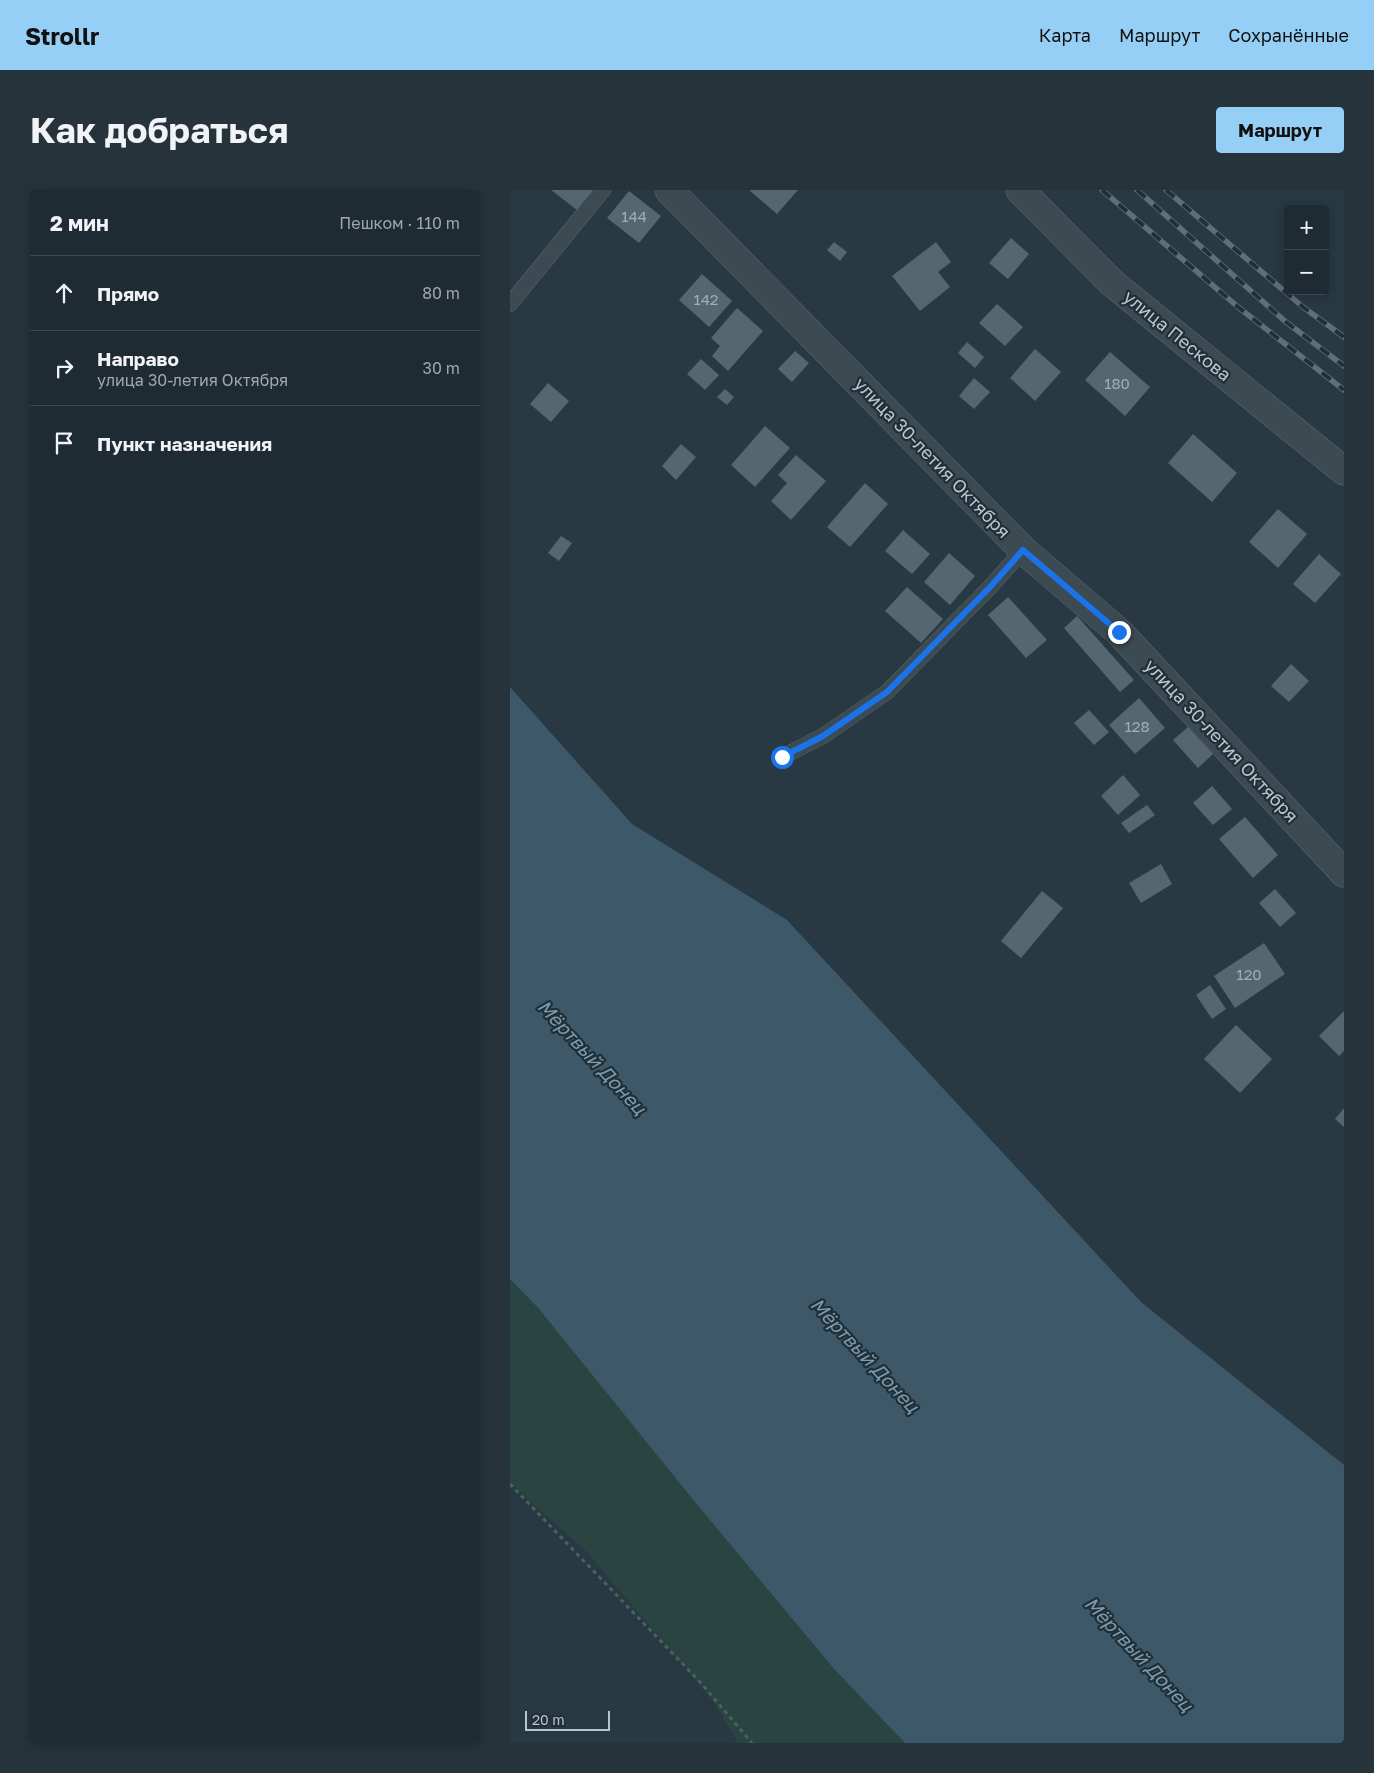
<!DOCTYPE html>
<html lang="ru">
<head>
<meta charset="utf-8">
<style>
  :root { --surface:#1e2b32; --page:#26333a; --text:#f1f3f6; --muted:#a1a7ac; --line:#3c474d; --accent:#95cff6 }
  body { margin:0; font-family:"Golos Text",sans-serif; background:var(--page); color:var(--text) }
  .controls { position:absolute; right:15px; top:15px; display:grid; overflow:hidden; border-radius:5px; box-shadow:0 2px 12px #0003 }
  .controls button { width:45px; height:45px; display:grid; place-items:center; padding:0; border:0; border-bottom:1px solid var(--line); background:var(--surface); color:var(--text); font:25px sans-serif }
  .scale { position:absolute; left:15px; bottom:12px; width:85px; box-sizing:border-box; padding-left:5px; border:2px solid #bac5cc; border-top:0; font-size:14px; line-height:18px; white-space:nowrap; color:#bac5cc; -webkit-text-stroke:4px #212f38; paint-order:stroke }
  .stop { position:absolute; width:15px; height:15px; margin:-11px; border:4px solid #1a73e8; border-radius:50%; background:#fff }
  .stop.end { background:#1a73e8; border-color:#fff; box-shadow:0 1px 5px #0008 }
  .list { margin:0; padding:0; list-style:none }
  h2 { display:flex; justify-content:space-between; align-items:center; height:65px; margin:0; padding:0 20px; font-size:21px }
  h2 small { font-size:16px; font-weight:400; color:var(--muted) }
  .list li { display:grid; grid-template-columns:32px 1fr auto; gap:15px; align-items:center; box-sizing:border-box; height:75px; padding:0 20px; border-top:1px solid var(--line) }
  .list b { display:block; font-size:19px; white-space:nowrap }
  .list p { margin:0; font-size:16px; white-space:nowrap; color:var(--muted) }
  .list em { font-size:16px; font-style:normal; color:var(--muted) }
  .icon { flex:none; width:28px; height:28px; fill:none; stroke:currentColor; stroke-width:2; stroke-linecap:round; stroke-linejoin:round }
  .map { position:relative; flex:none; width:834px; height:1553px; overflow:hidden; border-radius:5px }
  header { display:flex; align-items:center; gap:30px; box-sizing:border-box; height:70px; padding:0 25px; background:var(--accent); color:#111 }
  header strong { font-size:24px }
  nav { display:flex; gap:28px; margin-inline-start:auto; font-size:18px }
  .intro { display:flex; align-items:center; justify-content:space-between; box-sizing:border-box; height:120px; padding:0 30px }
  h1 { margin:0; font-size:35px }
  .button { padding:12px 22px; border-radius:5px; background:var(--accent); color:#111; font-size:18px; font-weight:700 }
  main { display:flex; gap:30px; padding:0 30px }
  aside { flex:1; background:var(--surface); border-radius:5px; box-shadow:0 2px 12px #0003 }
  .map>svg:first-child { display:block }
</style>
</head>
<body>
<header>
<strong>Strollr</strong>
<nav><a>Карта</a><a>Маршрут</a><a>Сохранённые</a></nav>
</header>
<div class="intro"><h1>Как добраться</h1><a class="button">Маршрут</a></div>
<main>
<aside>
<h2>2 мин<small>Пешком · 110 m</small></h2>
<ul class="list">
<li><svg class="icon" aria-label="ahead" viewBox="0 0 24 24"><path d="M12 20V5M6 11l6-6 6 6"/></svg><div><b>Прямо</b></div><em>80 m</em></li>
<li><svg class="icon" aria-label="right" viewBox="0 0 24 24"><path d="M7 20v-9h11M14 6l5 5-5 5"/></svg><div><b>Направо</b><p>улица 30-летия Октября</p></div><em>30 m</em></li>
<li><svg class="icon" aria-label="arrive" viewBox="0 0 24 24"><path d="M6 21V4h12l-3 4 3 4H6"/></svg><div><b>Пункт назначения</b></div></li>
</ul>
</aside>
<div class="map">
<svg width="834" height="1553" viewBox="0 0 834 1553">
  <rect width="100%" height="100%" fill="#283943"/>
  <path fill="#2a4441" d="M0 1089 29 1119 325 1480 395 1553H228L204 1512 75 1360 0 1293Z"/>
  <path fill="#3d5969" d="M0 497 122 634 277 730 631 1112 834 1275V1553H395L325 1480 185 1312 29 1119 0 1089Z"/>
  <g fill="#546670">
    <path d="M41 0H83L67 20Z"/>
    <path d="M239 0H288L267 24Z"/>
    <path d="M119 1 151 26 129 53 97 28Z"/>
    <path d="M501 48 519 64 498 89 479 73Z"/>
    <path d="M324 52 337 62 330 71 317 60Z"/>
    <path d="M426 52 441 72 428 82 440 97 410 121 382 86Z"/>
    <path d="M192 84 222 111 199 137 169 110Z"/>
    <path d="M487 114 513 137 495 156 469 133Z"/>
    <path d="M227 118 253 141 218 181 202 166 210 156 201 148Z"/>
    <path d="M457 152 474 167 465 178 448 163Z"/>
    <path d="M525 159 551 182 525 211 500 188Z"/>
    <path d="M285 161 299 173 282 192 268 179Z"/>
    <path d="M600 162 640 197 615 226 575 190Z"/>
    <path d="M191 169 209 185 195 200 177 184Z"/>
    <path d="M464 188 480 202 464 219 449 206Z"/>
    <path d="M38 193 59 211 41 232 20 214Z"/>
    <path d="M215 199 224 207 217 215 207 207Z"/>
    <path d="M255 236 280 258 245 297 221 275Z"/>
    <path d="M683 244 727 283 702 312 658 273Z"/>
    <path d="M171 254 186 267 166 290 152 276Z"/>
    <path d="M286 265 316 291 281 330 261 311 277 293 268 285Z"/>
    <path d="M355 293 378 314 340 357 317 337Z"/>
    <path d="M768 319 797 344 768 378 739 352Z"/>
    <path d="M393 340 420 364 402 384 375 361Z"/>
    <path d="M51 346 62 353 49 371 38 363Z"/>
    <path d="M439 363 465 386 440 415 414 392Z"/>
    <path d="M809 364 831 384 805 413 783 394Z"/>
    <path d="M397 397 433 429 411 453 375 421Z"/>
    <path d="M498 407 537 450 516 468 478 425Z"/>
    <path d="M567 426 624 490 610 502 554 438Z"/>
    <path d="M781 474 799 491 779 512 761 496Z"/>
    <path d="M629 508 655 538 625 564 599 535Z"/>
    <path d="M579 520 599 542 584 555 564 533Z"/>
    <path d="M678 537 703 564 688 578 663 550Z"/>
    <path d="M613 585 630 605 608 625 591 606Z"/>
    <path d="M702 596 722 619 703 635 683 613Z"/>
    <path d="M637 615 645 625 619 643 611 633Z"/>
    <path d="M735 627 768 665 743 688 709 649Z"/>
    <path d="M651 674 662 694 631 713 619 693Z"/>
    <path d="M765 699 786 723 770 737 749 713Z"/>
    <path d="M532 701 553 718 511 768 491 751Z"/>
    <path d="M754 753 775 784 725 818 704 786Z"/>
    <path d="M700 795 716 819 702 829 686 805Z"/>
    <path d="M834 821V861L829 866 809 846Z"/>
    <path d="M726 835 762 869 730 903 694 869Z"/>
    <path d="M834 918V937L825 929Z"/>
  </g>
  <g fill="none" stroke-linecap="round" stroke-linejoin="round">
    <g stroke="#5b6870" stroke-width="16">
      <g id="lane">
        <path d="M0 114 93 0"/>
        <path d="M272 567 313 546 377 502 482 395 513 360"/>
      </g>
    </g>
    <g stroke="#5b6870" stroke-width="29">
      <g id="street">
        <path d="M159 0 513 360 609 442 834 683"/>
        <path d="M510 0 601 92 834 281"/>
      </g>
    </g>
    <path stroke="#4a615f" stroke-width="3" stroke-dasharray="4 4" stroke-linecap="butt" d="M0 1294 190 1492 242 1553"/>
    <use href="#lane" stroke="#3c4a52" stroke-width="15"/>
    <use href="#street" stroke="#3c4a52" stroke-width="28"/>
    <g stroke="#5f6f79" stroke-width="5.5">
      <g id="rail">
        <path d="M592 0 728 117 834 200"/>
        <path d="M627 0 776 132 834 176"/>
        <path d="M656 0 793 117 834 147"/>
      </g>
    </g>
    <use href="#rail" stroke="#212f38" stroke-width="4" stroke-dasharray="11" stroke-linecap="butt"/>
  </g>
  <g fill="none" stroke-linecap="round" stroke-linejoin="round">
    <path stroke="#1a73e8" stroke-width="6" d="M272 567 313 546 377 502 482 395 513 360 609 442"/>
  </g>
  <g text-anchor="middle" stroke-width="4.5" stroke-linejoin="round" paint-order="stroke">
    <g font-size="15" fill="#a0adb5">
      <text x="124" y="32">144</text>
      <text x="196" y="115">142</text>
      <text x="607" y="199">180</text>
      <text x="627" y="542">128</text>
      <text x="739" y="790">120</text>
    </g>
    <g font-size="18" fill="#bac5cc" stroke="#212f38">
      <text transform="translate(667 146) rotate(39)" y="6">улица Пескова</text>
      <text transform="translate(422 268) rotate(46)" y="6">улица 30-летия Октября</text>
      <text transform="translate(711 551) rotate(47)" y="6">улица 30-летия Октября</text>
    </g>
    <g font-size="19" font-style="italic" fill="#7b9cae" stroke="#212f38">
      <text transform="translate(82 867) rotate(47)" y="7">Мёртвый Донец</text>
      <text transform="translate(355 1165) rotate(47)" y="7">Мёртвый Донец</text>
      <text transform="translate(629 1464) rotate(47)" y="7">Мёртвый Донец</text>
    </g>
  </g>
</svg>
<div class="controls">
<button>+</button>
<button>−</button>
</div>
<div class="scale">20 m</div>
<div class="stop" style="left:272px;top:567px"></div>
<div class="stop end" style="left:609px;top:442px"></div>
</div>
</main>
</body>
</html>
